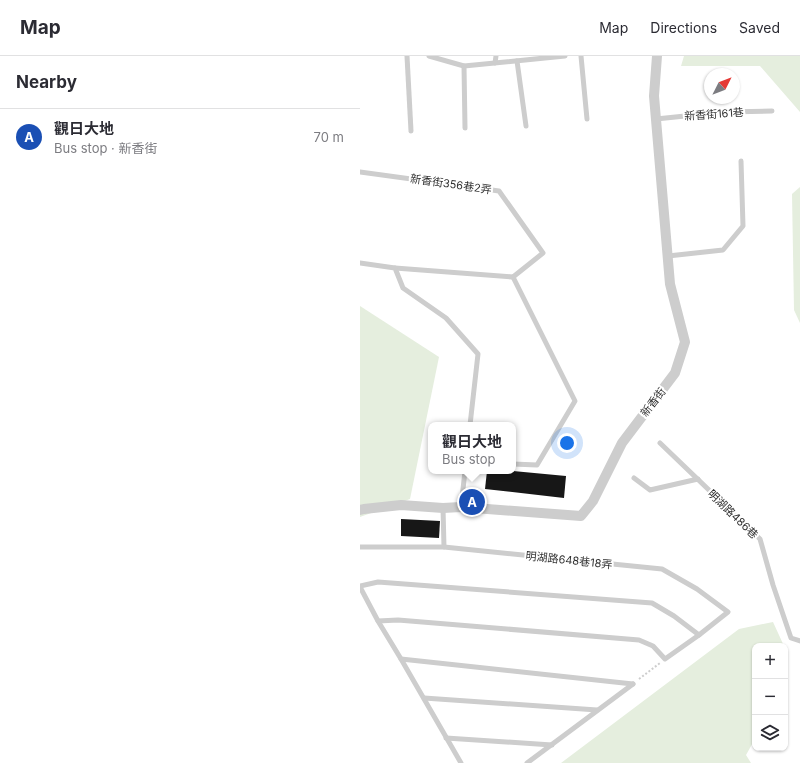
<!DOCTYPE html>
<html lang="en">
<head>
<meta charset="utf-8">
<style>
  :root { --surface:#fff; --page:#f2f2f3; --text:#2b2b33; --muted:#7c7c81; --line:#e1e1e2; --accent:#7c3aed }
  body { margin:0; font-family:Inter,"Noto Sans TC",sans-serif; background:var(--page); color:var(--text) }
  .controls { position:absolute; right:12px; bottom:12px; display:grid; overflow:hidden; border-radius:8px; box-shadow:0 1px 3px #0004 }
  .controls button { width:36px; height:36px; display:grid; place-items:center; padding:0; border:0; border-bottom:1px solid var(--line); background:var(--surface); color:var(--text); font:20px sans-serif }
  .compass { position:absolute; left:344px; top:12px; width:36px; height:36px; border-radius:50%; background:var(--surface); box-shadow:0 1px 3px #0004; rotate:48deg }
  .you { position:absolute; left:207px; top:387px; width:14px; height:14px; margin:-10px; border:3px solid #fff; border-radius:50%; background:#1a73e8; box-shadow:0 0 0 6px #1a73e833 }
  .badge { display:grid; place-items:center; width:26px; height:26px; border-radius:50%; background:var(--accent); color:#fff; font-size:13px; font-weight:700 }
  .pin { position:absolute; translate:-50% -50%; border:2px solid #fff; box-shadow:0 1px 4px #0006 }
  .popup { position:absolute; left:68px; top:366px; width:88px; height:52px; box-sizing:border-box; display:grid; place-content:center; border-radius:8px; background:var(--surface); filter:drop-shadow(0 1px 3px #0005); font-size:13px; white-space:nowrap; color:var(--muted) }
  .popup b { font-size:15px; color:var(--text) }
  .popup::after { content:''; position:absolute; left:50%; top:100%; margin-left:-8px; border:8px solid transparent; border-top-color:var(--surface) }
  .list { margin:0; padding:0; list-style:none }
  h2 { display:flex; justify-content:space-between; align-items:center; height:52px; margin:0; padding:0 16px; font-size:17px }
  h2 small { font-size:13px; font-weight:400; color:var(--muted) }
  .list li { display:grid; grid-template-columns:26px 1fr auto; gap:12px; align-items:center; box-sizing:border-box; height:56px; padding:0 16px; border-top:1px solid var(--line) }
  .list b { display:block; font-size:15px; white-space:nowrap }
  .list p { margin:0; font-size:13px; white-space:nowrap; color:var(--muted) }
  .list em { font-size:13px; font-style:normal; color:var(--muted) }
  .icon { flex:none; width:22px; height:22px; fill:none; stroke:currentColor; stroke-width:2; stroke-linecap:round; stroke-linejoin:round }
  .map { position:relative; flex:none; width:440px; height:707px; overflow:hidden }
  header { display:flex; align-items:center; gap:24px; box-sizing:border-box; height:56px; padding:0 20px; background:var(--surface); border-bottom:1px solid var(--line) }
  header strong { font-size:19px }
  nav { display:flex; gap:22px; margin-inline-start:auto; font-size:14px }
  main { display:flex }
  aside { flex:1; background:var(--surface) }
  .map>svg:first-child { display:block }
</style>
</head>
<body>
<header>
<strong>Map</strong>
<nav><a>Map</a><a>Directions</a><a>Saved</a></nav>
</header>
<main>
<aside>
<h2>Nearby<small></small></h2>
<ul class="list">
<li><span class="badge" style="background:#1a4fb4">A</span><div><b>觀日大地</b><p>Bus stop · 新香街</p></div><em>70 m</em></li>
</ul>
</aside>
<div class="map">
<svg width="440" height="707" viewBox="0 0 440 707">
  <rect width="100%" height="100%" fill="#fff"/>
  <g fill="#e5eede">
    <path d="M324 0H440V56L400 10H321Z"/>
    <path d="M440 131V267L434 254 432 138Z"/>
    <path d="M0 250 79 301 50 443 0 461Z"/>
    <path d="M413 566 424 590H395V683L386 699 391 707H201L379 573Z"/>
  </g>
  <g fill="#171717">
    <path d="M127 415H153L206 420 204 442 125 433Z"/>
    <path d="M41 463 80 465 79 482 41 480Z"/>
  </g>
  <g fill="none" stroke-linecap="round" stroke-linejoin="round">
    <path stroke="#cdcdcd" stroke-width="2" stroke-dasharray="2 2" stroke-linecap="butt" d="M279 623 300 607"/>
    <g stroke="#cdcdcd" stroke-width="5">
      <path d="M47 0 51 75"/>
      <path d="M69 0 104 10 205 0"/>
      <path d="M221 0 227 63"/>
      <path d="M157 5 166 70"/>
      <path d="M135 7 136 0"/>
      <path d="M104 10 105 72"/>
      <path d="M296 63 364 56 412 55"/>
      <path d="M0 116 139 135 183 197 153 221 35 212"/>
      <path d="M308 200 363 194 383 170 381 105"/>
      <path d="M0 207 35 212 43 232 86 262 118 298 110 369"/>
      <path d="M300 387 400 483 413 529 431 582 440 585"/>
      <path d="M153 408 177 409 215 345 153 221"/>
      <path d="M274 422 290 434 338 423"/>
      <path d="M101 451 105 415"/>
      <path d="M83 452 84 491"/>
      <path d="M0 491H84L302 513 337 533 368 556 339 579 305 603 293 590 279 584 38 564 18 565"/>
      <path d="M0 530 18 526 292 547 314 560 339 579"/>
      <path d="M0 531 18 565 41 603 101 707"/>
      <path d="M41 603 273 628"/>
      <path d="M64 642 237 654"/>
      <path d="M86 682 192 689"/>
      <path d="M167 707 273 628"/>
    </g>
    <path stroke="#cdcdcd" stroke-width="10" d="M0 454 4 453 41 449 83 452 101 451 221 460 233 445 262 387 315 317 325 286 310 228 294 40 297 0"/>
  </g>
  <g text-anchor="middle" stroke-width="4" stroke-linejoin="round" paint-order="stroke">
    <g font-size="11" fill="#303030" stroke="#fff">
      <text transform="translate(354 58) rotate(-4)" y="4">新香街161巷</text>
      <text transform="translate(91 128) rotate(8)" y="4">新香街356巷2弄</text>
      <text transform="translate(293 346) rotate(-52)" y="4">新香街</text>
      <text transform="translate(373 458) rotate(44)" y="4">明湖路486巷</text>
      <text transform="translate(209 504) rotate(6)" y="4">明湖路648巷18弄</text>
    </g>
  </g>
</svg>
<div class="controls">
<button>+</button>
<button>−</button>
<button><svg class="icon" aria-label="layers" viewBox="0 0 24 24"><path d="M12 4l9 5-9 5-9-5zM3 14l9 5 9-5"/></svg></button>
</div>
<svg class="compass" viewBox="-18 -18 36 36"><path d="M0-13l5 13h-10z" fill="#e53935"/><path d="M0 13l5-13h-10z" fill="#7c7c81"/></svg>
<div class="you"></div>
<div class="pin badge" style="left:112px;top:446px;background:#1a4fb4">A</div>
<div class="popup"><b>觀日大地</b>Bus stop</div>
</div>
</main>
</body>
</html>
